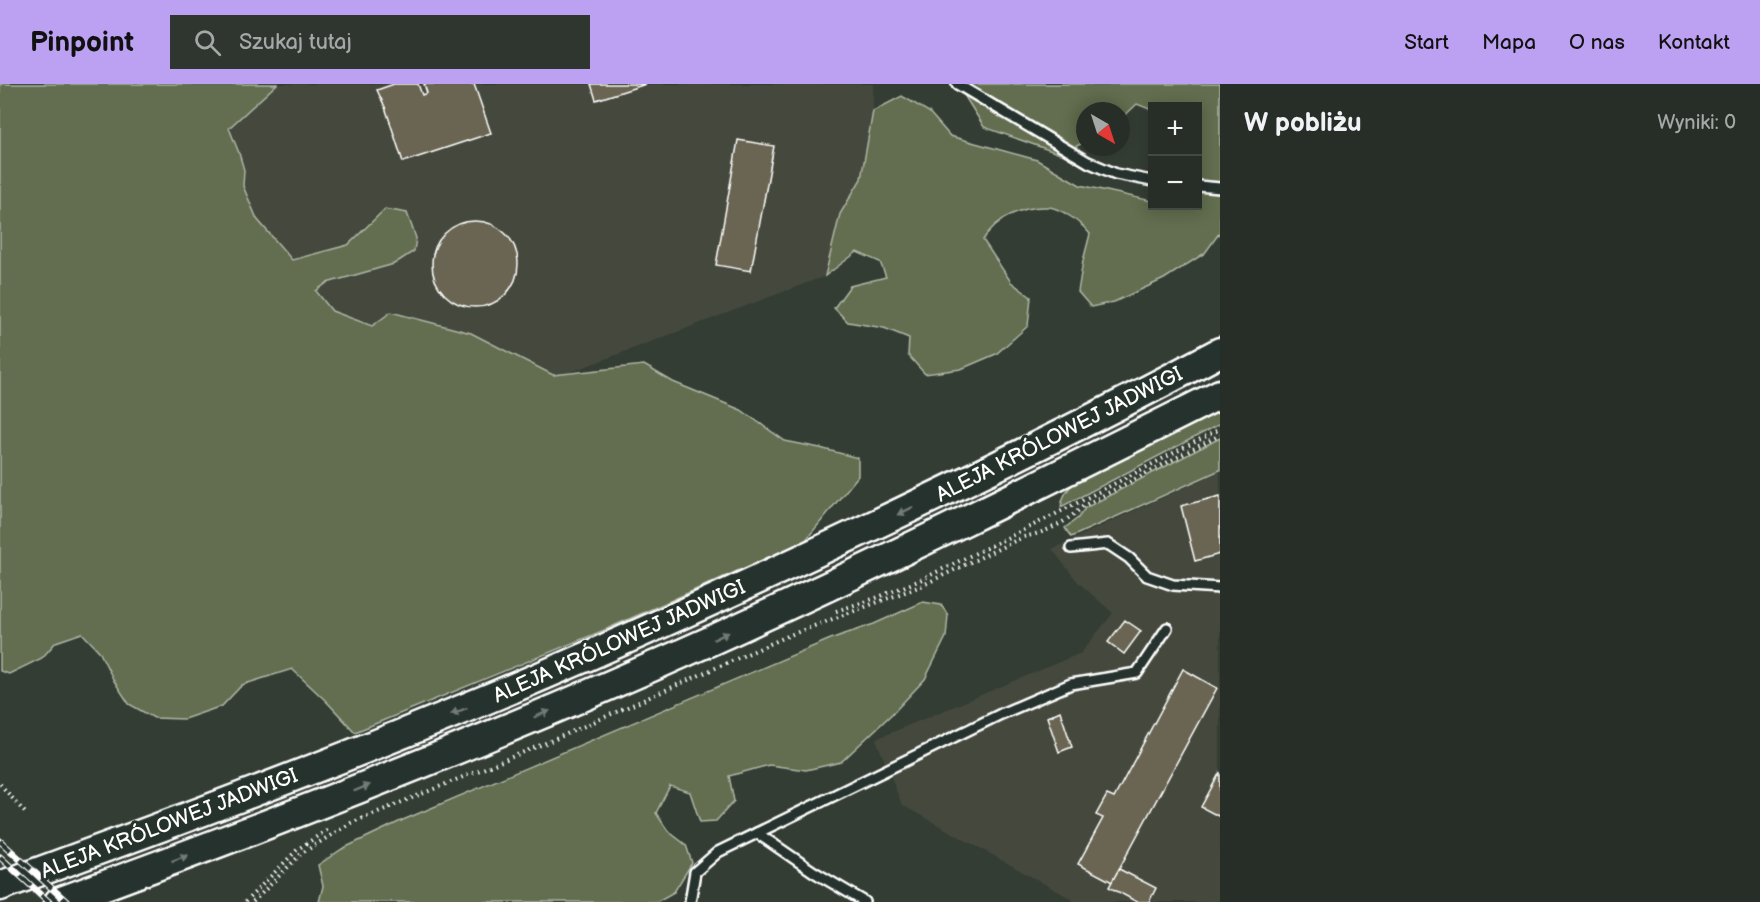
<!DOCTYPE html>
<html lang="pl">
<head>
<meta charset="utf-8">
<style>
  :root { --surface:#272e27; --page:#2f362f; --text:#f1f3f6; --muted:#a4a8a7; --line:#434a44; --accent:#bca0f2 }
  body { margin:0; font-family:"Balsamiq Sans",sans-serif; background:var(--page); color:var(--text) }
  .controls { position:absolute; right:18px; top:18px; display:grid; overflow:hidden; border-radius:0px; box-shadow:0 3px 15px #0003 }
  .controls button { width:54px; height:54px; display:grid; place-items:center; padding:0; border:0; border-bottom:2px solid var(--line); background:var(--surface); color:var(--text); font:30px sans-serif }
  .compass { position:absolute; left:1076px; top:18px; width:54px; height:54px; border-radius:50%; background:var(--surface); box-shadow:0 3px 15px #0003; rotate:141deg }
  .list { margin:0; padding:0; list-style:none }
  h2 { display:flex; justify-content:space-between; align-items:center; height:78px; margin:0; padding:0 24px; font-size:26px }
  h2 small { font-size:20px; font-weight:400; color:var(--muted) }
  .icon { flex:none; width:33px; height:33px; fill:none; stroke:currentColor; stroke-width:2; stroke-linecap:round; stroke-linejoin:round }
  .map { position:relative; flex:none; width:1220px; height:818px; overflow:hidden }
  header { display:flex; align-items:center; gap:36px; box-sizing:border-box; height:84px; padding:0 30px; background:var(--accent); color:#111 }
  header strong { font-size:28px }
  nav { display:flex; gap:33px; margin-inline-start:auto; font-size:21px }
  .search { width:420px; height:54px; background:var(--page); display:flex; align-items:center; gap:15px; box-sizing:border-box; padding:0 21px; border-radius:0px; color:var(--muted); font-size:22px }
  main { display:flex }
  aside { flex:1; background:var(--surface) }
  .map>svg:first-child { display:block }
</style>
</head>
<body>
<header>
<strong>Pinpoint</strong>
<div class="search"><svg class="icon" aria-label="search" viewBox="0 0 24 24"><circle cx="10" cy="10" r="6"/><path d="M15 15l6 6"/></svg>Szukaj tutaj</div>
<nav><a>Start</a><a>Mapa</a><a>O nas</a><a>Kontakt</a></nav>
</header>
<main>
<div class="map">
<svg width="1220" height="818" viewBox="0 0 1220 818">
  <rect width="100%" height="100%" fill="#343d34"/>
  <filter id="ink" filterUnits="userSpaceOnUse"><feTurbulence type="fractalNoise" baseFrequency=".0167" numOctaves="2"/><feDisplacementMap in="SourceGraphic" scale="12" xChannelSelector="R" yChannelSelector="G"/><feConvolveMatrix kernelMatrix="1 2 1 2 8 2 1 2 1" color-interpolation-filters="sRGB"/></filter>
  <g filter="url(#ink)">
    <g fill="#44493d">
      <path d="M277 0H873V27L861 95 840 130 825 192 560 292 502 290 332 227 315 207 327 199 357 189 385 125 348 161 293 176 257 135 243 102 244 86 228 44Z"/>
      <path d="M1220 387V818H1072V815L902 721 876 655 1081 569 1113 529 1078 498 1052 465Z"/>
    </g>
    <g fill="#626e4f" stroke="#b0b6a7" stroke-width="1.5">
      <path d="M0 0H277L229 44 239 69 244 86 243 102 257 135 292 176 348 161 385 125 407 129 416 154 414 167 394 180 327 199 316 207 332 227 372 242 391 228 471 249 553 291 644 281 673 298 741 326 785 357 820 364 858 374V392L805 457 602 547 355 648 326 617 292 585 242 601 222 622 184 635 154 634 129 620 114 597 99 567 82 549 56 558 42 574 9 590 0 587Z"/>
      <path d="M957 0H1220V148L1205 169 1164 195 1114 218 1091 223 1078 208 1083 177 1090 150C1082 140 1061 123 1047 123 1022 122 996 134 983 156L1011 198 1031 213 1028 242 996 270 961 285 925 290 908 271 909 254 884 244 848 238 834 224 850 202 886 193 880 178 857 168 825 192 840 130 861 95 873 27 902 12 929 28 950 52 1037 76 1080 101 1152 117V122H1198V22H1152V26L1137 20 1121 35V27H1085V58L1060 70 984 43Z"/>
      <path d="M1220 324V340L1061 423C1063 410 1068 404 1078 396Z"/>
      <path d="M1220 354V386L1071 453 1065 444 1078 434 1085 424Z"/>
      <path d="M923 518 941 521 948 531 946 553 925 595 895 627 841 678 806 686 769 681 729 692 734 717 716 737 700 738 690 708 670 702 656 729 668 747 686 761 692 779 674 808 656 818H319L323 802 318 781 342 765 403 736 833 554 874 540Z"/>
    </g>
    <g fill="#6a6552" stroke="#fff" stroke-width="1.5">
      <path d="M394 0H418L422 11 427 9 424 0H474L491 49 403 78 385 23 377 6Z"/>
      <path d="M591 0H646L596 16Z"/>
      <path d="M738 56 774 62 751 187 716 181Z"/>
      <circle cx="475" cy="180" r="43"/>
      <path d="M1220 412V470L1195 477 1181 422Z"/>
      <path d="M1125 536 1141 547 1124 570 1108 558Z"/>
      <path d="M1183 585 1217 604 1112 798 1078 780 1103 734 1096 731 1107 711 1114 714Z"/>
      <path d="M1060 627 1072 663 1059 668 1047 633Z"/>
      <path d="M1220 688V733L1201 723Z"/>
      <path d="M1119 785 1156 804 1149 818H1137L1109 803Z"/>
    </g>
    <g fill="none" stroke-linecap="round" stroke-linejoin="round">
      <g stroke="#fff" stroke-width="14">
        <g id="service">
          <path d="M957 0 1088 78 1116 90 1152 97"/>
          <path d="M1198 102 1220 104"/>
          <path d="M1071 464 1108 460 1129 474 1147 492 1173 501 1220 504"/>
          <path d="M757 749 814 788 865 818"/>
          <path d="M690 818 695 788 718 768 1001 630 1071 600 1137 589 1167 544"/>
        </g>
      </g>
      <g stroke="#fff" stroke-width="33">
        <g id="primary">
          <path d="M0 802C159 744 319 685 475 620 572 580 668 537 763 493 917 422 1070 348 1220 268"/>
          <path d="M59 818C279 738 497 653 710 557 882 479 1051 395 1220 310"/>
        </g>
      </g>
      <g stroke="#fff" stroke-width="4" stroke-dasharray="1.5 4.5" stroke-linecap="butt">
        <path d="M836 527 876 514 918 497 1048 434 1220 345"/>
        <path d="M0 700 27 731"/>
        <path d="M245 818 298 765 330 744"/>
        <path d="M253 818 302 769 351 739 553 656 790 551 921 502 1023 453C1046 449 1067 438 1083 422L1220 351"/>
      </g>
      <use href="#service" stroke="#26332d" stroke-width="9"/>
      <use href="#primary" stroke="#26332d" stroke-width="28"/>
      <g stroke="#fff" stroke-width="7">
        <g id="rail">
          <path d="M0 757 67 818"/>
          <path d="M0 773 49 818"/>
        </g>
      </g>
      <use href="#rail" stroke="#26332d" stroke-width="4.5" stroke-dasharray="14" stroke-linecap="butt"/>
    </g>
    <defs><path id="oneway-solid" d="M-6-.8H1V-3.2L6.5 0L1 3.2V.8H-6Z" transform="scale(1.5)"/></defs>
    <g fill="#727a76">
      <use href="#oneway-solid" transform="translate(905 427) rotate(154)"/>
      <use href="#oneway-solid" transform="translate(721 552) rotate(-25)"/>
      <use href="#oneway-solid" transform="translate(459 627) rotate(159)"/>
      <use href="#oneway-solid" transform="translate(542 630) rotate(-23)"/>
      <use href="#oneway-solid" transform="translate(362 704) rotate(-22)"/>
      <use href="#oneway-solid" transform="translate(180 774) rotate(-20)"/>
    </g>
  </g>
  <g text-anchor="middle" stroke-width="6" stroke-linejoin="round" paint-order="stroke">
    <g font-size="21" fill="#fff" stroke="#26332d">
      <text transform="translate(1059 350) rotate(-27)" y="7">ALEJA KRÓLOWEJ JADWIGI</text>
      <text transform="translate(619 557) rotate(-24)" y="7">ALEJA KRÓLOWEJ JADWIGI</text>
      <text transform="translate(169 739) rotate(-21)" y="7">ALEJA KRÓLOWEJ JADWIGI</text>
    </g>
  </g>
</svg>
<div class="controls">
<button>+</button>
<button>−</button>
</div>
<svg class="compass" viewBox="-18 -18 36 36"><path d="M0-13l5 13h-10z" fill="#e53935"/><path d="M0 13l5-13h-10z" fill="#a4a8a7"/></svg>
</div>
<aside>
<h2>W pobliżu<small>Wyniki: 0</small></h2>
<ul class="list">
</ul>
</aside>
</main>
</body>
</html>
